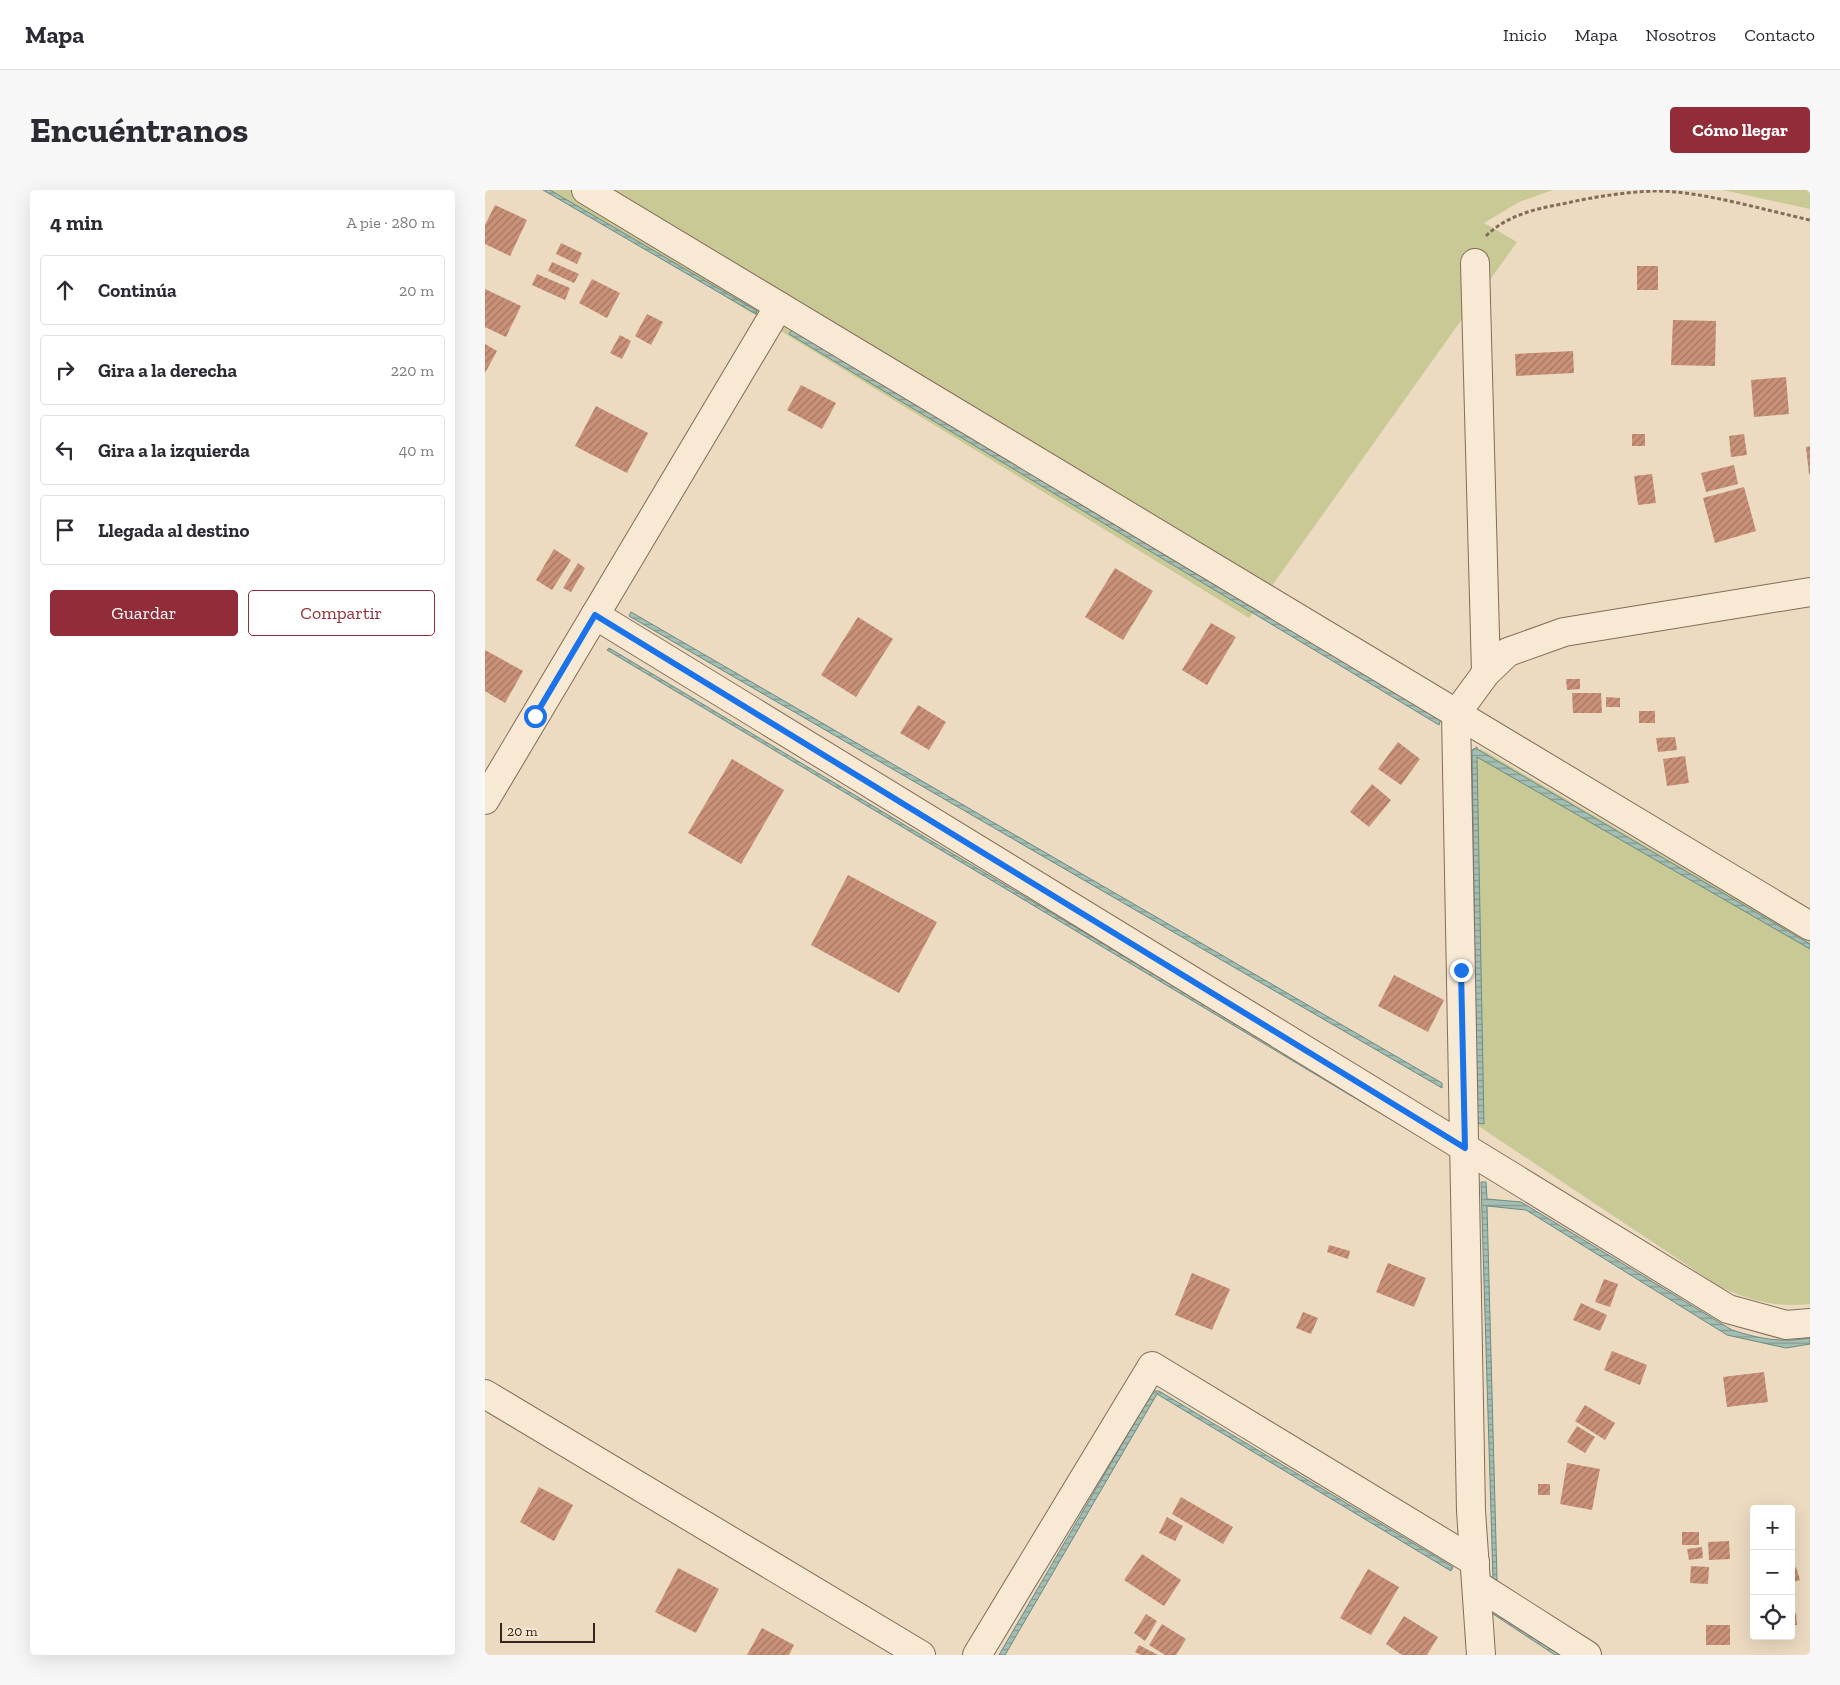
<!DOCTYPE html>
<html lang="es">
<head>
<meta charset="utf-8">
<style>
  :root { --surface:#fff; --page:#f7f7f7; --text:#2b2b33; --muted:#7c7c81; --line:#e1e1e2; --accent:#912c38 }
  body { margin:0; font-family:"Zilla Slab",serif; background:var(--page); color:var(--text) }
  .controls { position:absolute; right:15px; bottom:15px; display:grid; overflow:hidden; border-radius:5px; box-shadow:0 5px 20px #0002 }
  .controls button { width:45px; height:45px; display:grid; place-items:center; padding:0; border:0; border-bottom:1px solid var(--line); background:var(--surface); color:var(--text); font:25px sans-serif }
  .scale { position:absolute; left:15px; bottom:12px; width:95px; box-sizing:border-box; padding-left:5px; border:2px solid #35261d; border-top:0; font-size:14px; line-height:18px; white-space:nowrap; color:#35261d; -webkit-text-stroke:4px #f4e6d0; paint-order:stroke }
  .stop { position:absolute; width:15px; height:15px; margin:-11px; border:4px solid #1a73e8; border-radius:50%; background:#fff }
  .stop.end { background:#1a73e8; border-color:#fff; box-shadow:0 1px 5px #0008 }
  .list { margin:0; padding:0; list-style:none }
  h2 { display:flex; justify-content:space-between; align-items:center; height:65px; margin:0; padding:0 20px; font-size:21px }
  h2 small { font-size:16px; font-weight:400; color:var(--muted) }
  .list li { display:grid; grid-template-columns:32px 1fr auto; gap:15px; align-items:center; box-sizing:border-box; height:70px; margin:0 10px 10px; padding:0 10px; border:1px solid var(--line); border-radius:5px }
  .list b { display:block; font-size:19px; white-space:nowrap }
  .list em { font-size:16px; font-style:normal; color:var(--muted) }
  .actions { display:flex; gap:10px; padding:15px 20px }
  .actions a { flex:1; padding:11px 0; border:1px solid var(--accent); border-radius:5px; text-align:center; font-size:18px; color:var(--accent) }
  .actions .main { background:var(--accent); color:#fff }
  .icon { flex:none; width:28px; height:28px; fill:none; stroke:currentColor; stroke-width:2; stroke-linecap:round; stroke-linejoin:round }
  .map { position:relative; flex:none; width:1325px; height:1465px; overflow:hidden; border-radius:5px }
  header { display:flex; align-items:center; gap:30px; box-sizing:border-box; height:70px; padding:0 25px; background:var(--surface); border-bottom:1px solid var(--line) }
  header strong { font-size:24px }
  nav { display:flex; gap:28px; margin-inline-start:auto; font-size:18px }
  .intro { display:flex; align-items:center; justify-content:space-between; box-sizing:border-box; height:120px; padding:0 30px }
  h1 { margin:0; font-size:35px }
  .button { padding:12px 22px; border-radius:5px; background:var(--accent); color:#fff; font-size:18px; font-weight:700 }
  main { display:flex; gap:30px; padding:0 30px }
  aside { flex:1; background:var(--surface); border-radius:5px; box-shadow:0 5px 20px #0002 }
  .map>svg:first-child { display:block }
</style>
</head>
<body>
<header>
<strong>Mapa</strong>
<nav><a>Inicio</a><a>Mapa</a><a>Nosotros</a><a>Contacto</a></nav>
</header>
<div class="intro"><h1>Encuéntranos</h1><a class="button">Cómo llegar</a></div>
<main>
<aside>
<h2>4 min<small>A pie · 280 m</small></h2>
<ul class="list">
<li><svg class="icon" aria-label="ahead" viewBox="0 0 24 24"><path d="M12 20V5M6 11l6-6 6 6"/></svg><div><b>Continúa</b></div><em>20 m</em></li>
<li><svg class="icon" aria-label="right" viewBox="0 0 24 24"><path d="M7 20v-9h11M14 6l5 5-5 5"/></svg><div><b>Gira a la derecha</b></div><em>220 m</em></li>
<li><svg class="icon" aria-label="left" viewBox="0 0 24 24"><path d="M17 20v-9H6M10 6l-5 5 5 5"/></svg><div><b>Gira a la izquierda</b></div><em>40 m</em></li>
<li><svg class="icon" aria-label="arrive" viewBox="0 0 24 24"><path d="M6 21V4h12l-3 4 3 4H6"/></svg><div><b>Llegada al destino</b></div></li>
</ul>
<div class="actions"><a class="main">Guardar</a><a>Compartir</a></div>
</aside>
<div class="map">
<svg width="1325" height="1465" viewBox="0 0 1325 1465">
  <defs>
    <pattern id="water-rules" width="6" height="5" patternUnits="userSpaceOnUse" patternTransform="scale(1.25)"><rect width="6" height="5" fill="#a4beb4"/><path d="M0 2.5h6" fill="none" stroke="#869a92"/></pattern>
    <pattern id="building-hatch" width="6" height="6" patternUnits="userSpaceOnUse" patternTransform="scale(1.25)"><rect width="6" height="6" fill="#c99178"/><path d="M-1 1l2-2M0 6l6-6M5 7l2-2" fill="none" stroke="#a47662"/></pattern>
  </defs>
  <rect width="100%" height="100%" fill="#ecdac1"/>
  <g fill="#c9c996">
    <path d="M66 0H1068L1034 12 999 33 1032 52 764 428Z"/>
    <path d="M1238 0H1325V19Z"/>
    <path d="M990 559H996L1325 752V1114C1292 1118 1264 1110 1235 1097L992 935 985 567Z"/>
  </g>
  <g fill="url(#water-rules)" stroke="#6b8c80">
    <path d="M58 0H65L272 121 271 124Z"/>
    <path d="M307 140 956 529 954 535 304 144Z"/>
    <path d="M146 422 957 893V898L144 426Z"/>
    <path d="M124 458 956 956 955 959 122 460Z"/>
    <path d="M992 557V559L1325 754V759L992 567 999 934 992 933 987 560Z"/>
    <path d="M996 992H1001L1002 1009 1036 1012 1247 1140C1275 1149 1296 1153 1325 1148V1154L1301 1158 1242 1145 1041 1020 1002 1016 1012 1390 1008 1389Z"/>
    <path d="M668 1201H674L968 1377 966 1381 672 1204 520 1465H514Z"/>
    <path d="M1008 1417 1080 1465H1070L1005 1422Z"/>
  </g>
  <g fill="url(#building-hatch)">
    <path d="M10 15 42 30 25 66 0 54V35Z"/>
    <path d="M76 53 97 63 92 74 71 64Z"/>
    <path d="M67 72 94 84 89 93 63 81Z"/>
    <rect x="1152" y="76" width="21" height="24"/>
    <path d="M52 84 85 98 80 110 47 95Z"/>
    <path d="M107 89 135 103 122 128 94 113Z"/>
    <path d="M0 99 36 116 21 147 0 137Z"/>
    <path d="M162 124 178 132 166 155 150 146Z"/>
    <path d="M1188 130 1231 131 1230 176 1186 175Z"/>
    <path d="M135 145 146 151 137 169 125 163Z"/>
    <path d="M0 154 12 161 0 183Z"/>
    <path d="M1088 161 1089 183 1031 186 1030 164Z"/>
    <path d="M1301 187 1304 224 1269 227 1266 190Z"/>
    <path d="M316 195 351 213 337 239 302 220Z"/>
    <path d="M111 216 163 243 142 283 90 256Z"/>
    <rect x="1147" y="244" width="13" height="12"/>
    <path d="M1259 244 1262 265 1246 267 1244 246Z"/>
    <path d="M1325 256V284H1324L1321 257Z"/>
    <path d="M1249 275 1253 294 1221 302 1216 283Z"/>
    <path d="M1167 284 1171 313 1153 315 1149 286Z"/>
    <path d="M1259 297 1271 341 1230 353 1218 308Z"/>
    <path d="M69 359 86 370 67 400 51 390Z"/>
    <path d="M93 373 100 378 86 402 78 398Z"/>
    <path d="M630 378 668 401 638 450 600 427Z"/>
    <path d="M373 427 408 449 371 507 336 485Z"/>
    <path d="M726 433 751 447 722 495 697 480Z"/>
    <path d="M0 460 38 481 20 513 0 501Z"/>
    <path d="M1081 489H1095V499L1082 500Z"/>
    <path d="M1087 503H1116L1117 523H1088Z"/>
    <path d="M1121 507 1135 508V517H1121Z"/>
    <path d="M433 515 461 532 444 560 415 543Z"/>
    <rect x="1154" y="521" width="16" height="12"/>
    <path d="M1190 547 1192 560 1173 562 1171 548Z"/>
    <path d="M913 552 935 569 916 595 893 579Z"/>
    <path d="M1200 566 1204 593 1182 596 1178 569Z"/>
    <path d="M247 569 299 600 256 674 203 643Z"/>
    <path d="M887 594 906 610 884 637 865 622Z"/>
    <path d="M363 685 452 732 414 803 326 755Z"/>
    <path d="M909 785 959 810 943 842 893 816Z"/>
    <path d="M844 1055 865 1061 863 1069 842 1062Z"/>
    <path d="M903 1073 941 1088 929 1117 891 1102Z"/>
    <path d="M707 1083 745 1099 727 1140 690 1125Z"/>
    <path d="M1119 1089 1133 1094 1125 1117 1110 1112Z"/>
    <path d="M1096 1113 1122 1125 1115 1141 1088 1130Z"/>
    <path d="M818 1122 833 1128 826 1144 811 1138Z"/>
    <path d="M1127 1161 1162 1175 1155 1195 1119 1180Z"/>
    <path d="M1279 1182 1283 1212 1242 1217 1238 1187Z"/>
    <path d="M1100 1215 1130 1233 1120 1250 1090 1231Z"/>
    <path d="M1092 1236 1110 1247 1100 1263 1082 1252Z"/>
    <path d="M1082 1273 1115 1279 1107 1320 1075 1314Z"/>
    <rect x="1053" y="1294" width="12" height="11"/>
    <path d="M54 1297 88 1315 69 1351 35 1332Z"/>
    <path d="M696 1307 748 1337 738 1354 687 1324Z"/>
    <path d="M682 1327 698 1336 690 1351 674 1343Z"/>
    <rect x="1197" y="1342" width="17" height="13"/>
    <path d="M1244 1351 1245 1369 1224 1370 1223 1352Z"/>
    <path d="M1217 1357 1218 1368 1204 1370 1202 1359Z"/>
    <path d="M657 1364 696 1390 679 1416 639 1390Z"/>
    <path d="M1206 1376 1224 1377 1223 1394 1205 1393Z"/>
    <path d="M1311 1377 1315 1390 1306 1393V1378Z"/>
    <path d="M193 1378 234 1399 211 1443 170 1422Z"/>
    <path d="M883 1379 914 1397 886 1445 855 1428Z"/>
    <path d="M1311 1423 1312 1435H1306V1424Z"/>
    <path d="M661 1424 672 1431 660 1451 649 1443Z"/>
    <path d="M919 1426 953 1447 942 1465H917L901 1454Z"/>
    <path d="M677 1434 701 1449 691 1465H680L664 1455Z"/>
    <rect x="1221" y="1435" width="24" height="20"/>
    <path d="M277 1438 309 1455 304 1465H262Z"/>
    <path d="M654 1455 673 1465H656L650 1462Z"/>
  </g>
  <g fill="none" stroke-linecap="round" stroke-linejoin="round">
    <g stroke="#856c59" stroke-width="30">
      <g id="street">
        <path d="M101 0 1325 736"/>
        <path d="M990 73 1001 483"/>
        <path d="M110 425 1243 1119 1301 1135 1325 1133"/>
        <path d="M0 610 294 116"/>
        <path d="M0 1204 436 1465"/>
        <path d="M992 1395 1102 1465"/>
        <path d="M492 1465 667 1176 990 1372"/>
        <path d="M996 1465 986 1321 971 524 1001 483 1023 462 1079 442 1325 402"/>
      </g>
    </g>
    <path stroke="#856c59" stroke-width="3" stroke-dasharray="4 2.5" stroke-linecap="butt" d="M1001 46C1021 26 1049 19 1077 14 1108 7 1139 2 1171 1 1217 1 1279 20 1325 30"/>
    <use href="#street" stroke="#f7e9d4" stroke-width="28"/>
  </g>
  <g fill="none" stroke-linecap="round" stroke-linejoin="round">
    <path stroke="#1a73e8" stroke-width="6" d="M50 526 110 425 980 958 976 780"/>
  </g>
</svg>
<div class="controls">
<button>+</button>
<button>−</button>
<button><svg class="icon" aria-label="locate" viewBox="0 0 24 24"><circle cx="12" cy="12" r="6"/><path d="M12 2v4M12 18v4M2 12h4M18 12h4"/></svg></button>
</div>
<div class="scale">20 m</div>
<div class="stop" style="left:50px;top:526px"></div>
<div class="stop end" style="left:976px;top:780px"></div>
</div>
</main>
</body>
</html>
